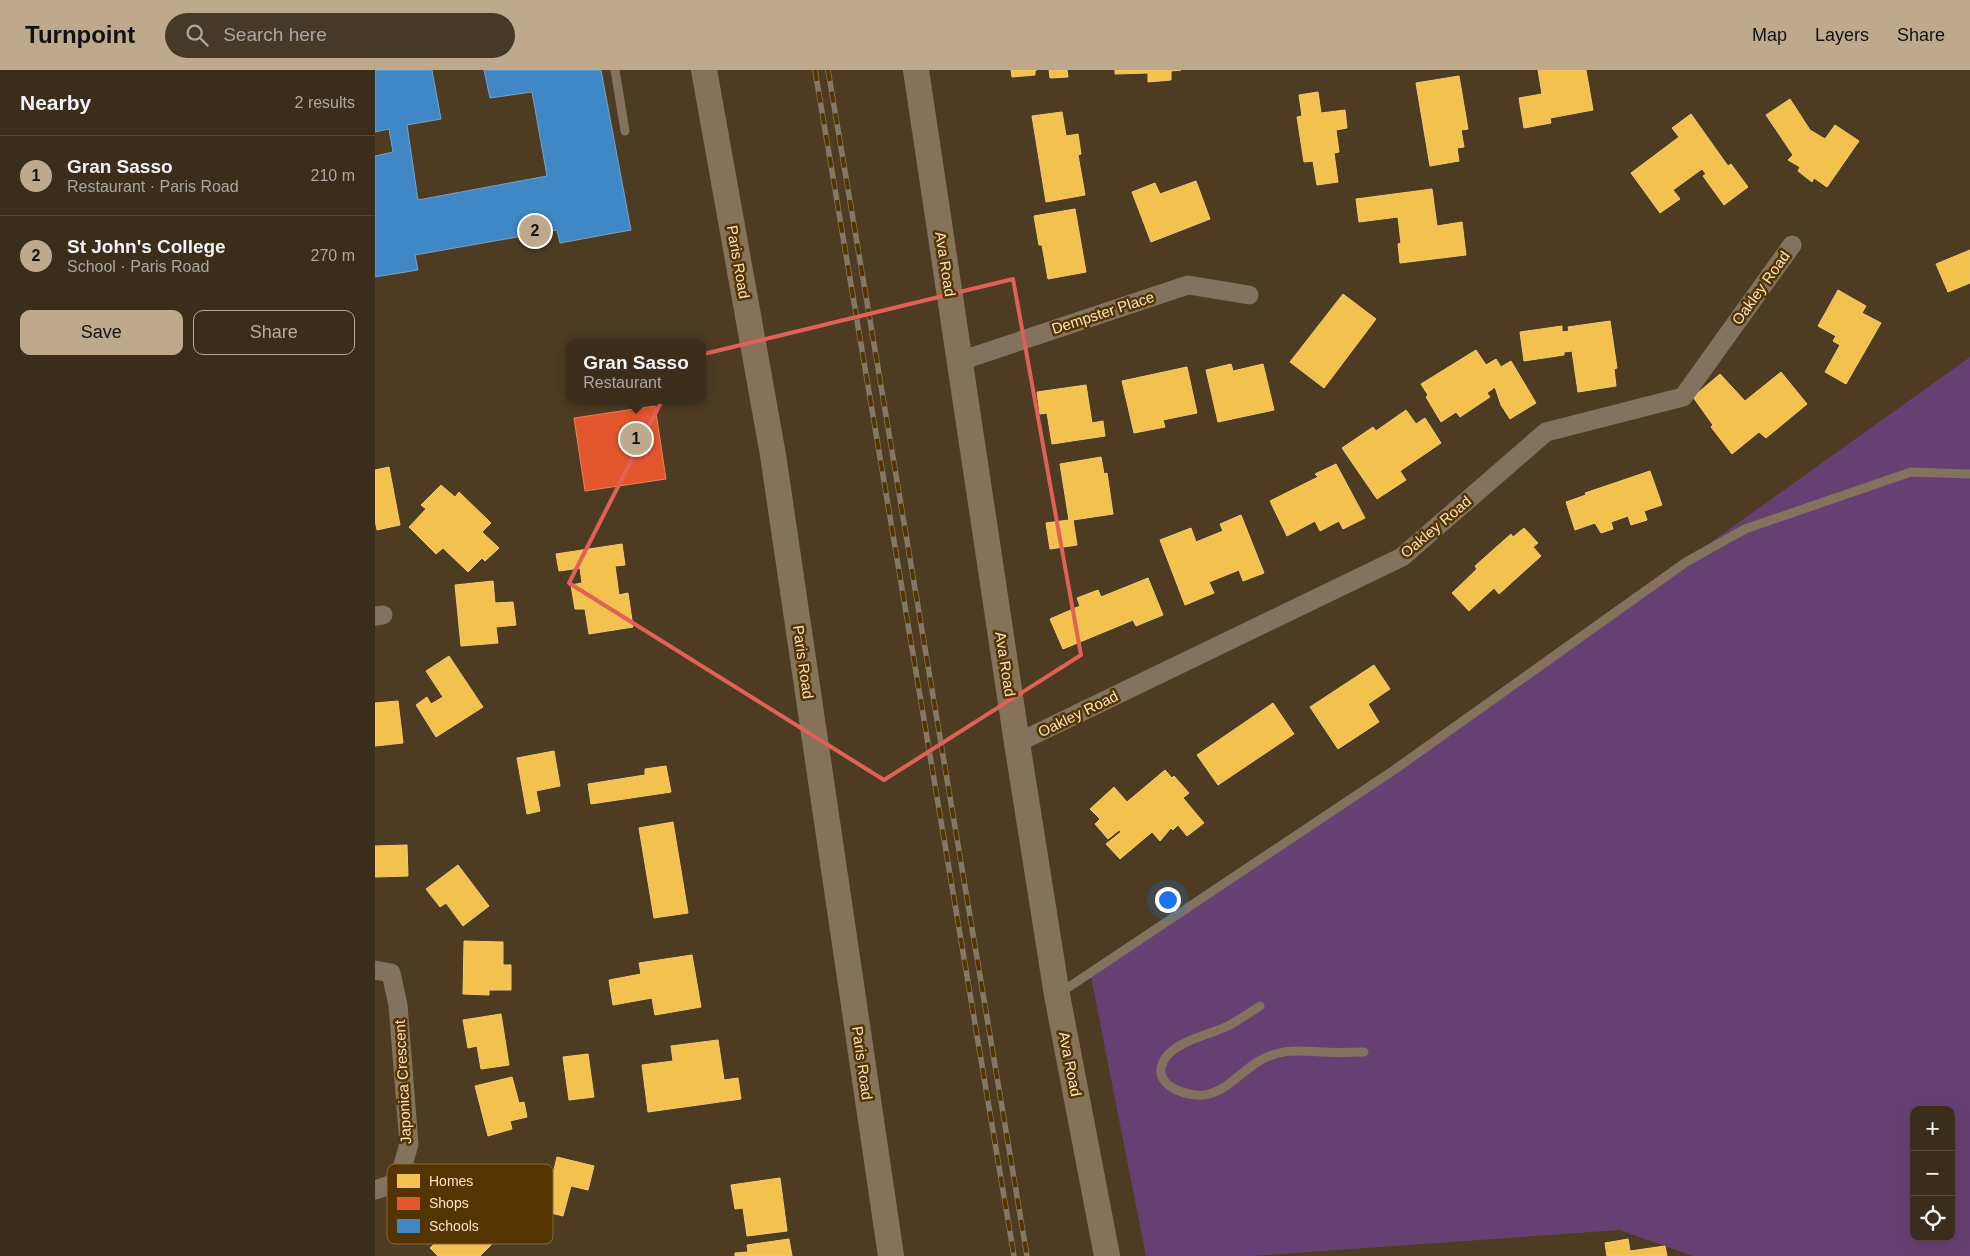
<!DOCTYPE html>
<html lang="en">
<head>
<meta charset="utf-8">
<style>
  :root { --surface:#3a2d1a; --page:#453927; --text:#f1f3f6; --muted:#aba8a2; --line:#544939; --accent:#bea98d }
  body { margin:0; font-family:Arial,sans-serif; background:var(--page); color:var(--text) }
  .controls { position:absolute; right:15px; bottom:15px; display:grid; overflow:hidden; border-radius:10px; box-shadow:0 5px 20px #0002 }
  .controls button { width:45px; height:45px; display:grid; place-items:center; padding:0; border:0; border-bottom:1px solid var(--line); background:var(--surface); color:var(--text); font:25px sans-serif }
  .you { position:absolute; left:792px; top:829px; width:18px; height:18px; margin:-12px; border:4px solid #fff; border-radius:50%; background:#1a73e8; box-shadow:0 0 0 8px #1a73e833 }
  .badge { display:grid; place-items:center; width:32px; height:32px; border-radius:50%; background:var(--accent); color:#111; font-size:16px; font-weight:700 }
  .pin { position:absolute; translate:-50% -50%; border:2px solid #fff; box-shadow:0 1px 5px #0006 }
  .popup { position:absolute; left:191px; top:269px; width:140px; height:65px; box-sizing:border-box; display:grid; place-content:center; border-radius:10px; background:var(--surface); filter:drop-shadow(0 1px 4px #0005); font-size:16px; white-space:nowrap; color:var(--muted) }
  .popup b { font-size:19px; color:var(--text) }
  .popup::after { content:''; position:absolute; left:50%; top:100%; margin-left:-10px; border:10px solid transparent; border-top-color:var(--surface) }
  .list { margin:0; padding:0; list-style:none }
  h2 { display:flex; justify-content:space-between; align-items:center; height:65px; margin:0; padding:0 20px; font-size:21px }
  h2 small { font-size:16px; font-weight:400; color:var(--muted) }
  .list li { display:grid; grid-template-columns:32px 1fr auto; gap:15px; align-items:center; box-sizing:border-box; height:80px; padding:0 20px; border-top:1px solid var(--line) }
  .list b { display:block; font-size:19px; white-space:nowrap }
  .list p { margin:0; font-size:16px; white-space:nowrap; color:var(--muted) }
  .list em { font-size:16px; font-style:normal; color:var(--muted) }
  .actions { display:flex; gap:10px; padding:15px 20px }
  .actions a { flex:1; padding:11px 0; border:1px solid var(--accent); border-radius:10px; text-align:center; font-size:18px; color:var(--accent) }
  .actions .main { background:var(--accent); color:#111 }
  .icon { flex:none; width:28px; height:28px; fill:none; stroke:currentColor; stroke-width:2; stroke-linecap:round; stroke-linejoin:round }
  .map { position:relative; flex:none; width:1595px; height:1186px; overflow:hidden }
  header { display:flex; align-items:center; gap:30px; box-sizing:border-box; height:70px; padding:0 25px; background:var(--accent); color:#111 }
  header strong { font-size:24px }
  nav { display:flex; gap:28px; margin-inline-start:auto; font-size:18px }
  .search { width:350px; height:45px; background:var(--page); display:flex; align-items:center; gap:12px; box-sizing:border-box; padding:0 18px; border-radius:28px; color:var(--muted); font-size:19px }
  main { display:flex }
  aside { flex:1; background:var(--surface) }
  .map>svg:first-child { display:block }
</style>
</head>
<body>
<header>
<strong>Turnpoint</strong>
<div class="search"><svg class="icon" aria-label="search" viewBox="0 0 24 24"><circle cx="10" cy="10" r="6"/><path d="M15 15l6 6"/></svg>Search here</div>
<nav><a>Map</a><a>Layers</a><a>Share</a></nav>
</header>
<main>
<aside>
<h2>Nearby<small>2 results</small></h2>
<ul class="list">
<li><span class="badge">1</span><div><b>Gran Sasso</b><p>Restaurant · Paris Road</p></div><em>210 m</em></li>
<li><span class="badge">2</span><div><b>St John's College</b><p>School · Paris Road</p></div><em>270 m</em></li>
</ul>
<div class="actions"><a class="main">Save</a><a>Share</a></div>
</aside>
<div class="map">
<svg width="1595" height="1186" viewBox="0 0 1595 1186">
  <rect width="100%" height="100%" fill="#4d3c22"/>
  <path fill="#674073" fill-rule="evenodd" d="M1595 287V1186H1318L1245 1160 878 1186H771L716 907 1019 699ZM1539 1040H1576V1167H1539Z"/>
  <g fill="#f2c14e" stroke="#f5cb72">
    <path d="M636 0H662H660V5L637 7Z"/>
    <path d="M674 0H692L693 7 675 8Z"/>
    <path d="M740 0H806L796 1V10L773 12V3L740 4Z"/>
    <path d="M1163 0H1211L1218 40 1175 48 1176 53 1149 58 1144 28 1167 24Z"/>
    <path d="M1084 6 1093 59 1086 60 1089 77 1082 78 1084 91 1055 96 1041 13Z"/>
    <path d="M943 22 946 43 970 40 972 58 961 60 964 82 959 83 963 112 942 115 938 91 929 92 922 47 927 46 924 25Z"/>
    <path d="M1415 29 1435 60 1450 69 1460 55 1484 71 1452 117 1439 108 1437 112 1423 101 1425 97 1413 90 1418 85 1391 45Z"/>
    <path d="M687 42 691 66 703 64 706 84 703 85 710 125 671 132 657 46Z"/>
    <path d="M1316 44 1353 96 1356 94 1373 117 1349 135 1328 106 1331 104 1327 99 1298 120 1305 129 1285 143 1256 103 1304 67 1297 58Z"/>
    <path d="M821 111 835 149 776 172 757 122 780 113 785 124Z"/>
    <path d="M1057 119 1062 156 1087 152 1091 185 1025 193 1023 174 1026 173 1023 147 984 152 981 129Z"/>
    <path d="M700 139 711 202 673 209 667 175H664L659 146Z"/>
    <path d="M1595 180V213L1573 222 1561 194Z"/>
    <path d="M1463 220 1491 236 1487 243 1506 253 1471 314 1450 302 1465 275 1458 271 1461 266 1443 256Z"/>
    <path d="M968 224 1001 249 949 318 915 292Z"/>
    <path d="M1235 251 1242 298 1239 299 1241 316 1203 322 1197 281 1189 282V285L1149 291 1145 262 1187 256V262L1194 261 1193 257Z"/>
    <path d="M1101 280 1111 295 1121 289 1126 297 1136 291 1161 333 1135 349 1126 335 1120 317 1112 323 1115 327 1085 347 1081 342 1066 352 1051 327 1053 325 1046 314Z"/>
    <path d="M856 294 858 301 888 294 899 340 843 352 831 300Z"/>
    <path d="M812 297 822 343 788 350 790 357 759 363 747 311Z"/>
    <path d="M1406 302 1432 334 1391 368 1384 362 1357 384 1336 357 1338 355 1318 327 1345 304 1370 331Z"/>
    <path d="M711 315 717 353 728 351 730 366 677 374 672 343 665 344 662 322Z"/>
    <path d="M1031 340 1041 354 1050 348 1066 373 1025 401 1031 410 1002 429 967 378 998 357 1001 361Z"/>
    <path d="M726 387 729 404 732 403 738 444 698 450 702 475 675 479 671 453 694 450 685 394Z"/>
    <path d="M961 394 990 448 968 459 964 451 945 461 940 451 912 466 895 431 943 407 940 404Z"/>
    <path d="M14 397 25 455 2 460 0 450V400Z"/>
    <path d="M1275 401 1287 435 1269 441 1272 450 1256 455 1253 446 1236 452 1238 459 1226 463 1220 453 1200 460 1191 432 1211 425 1210 423Z"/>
    <path d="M66 415 80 427 84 422 116 453 107 462 124 478 110 491 107 488 93 502 68 478 61 484 34 457 51 439 46 435Z"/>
    <path d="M866 445 889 503 868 511 864 500 834 512 839 523 810 535 785 470 816 458 821 472 848 461 845 454Z"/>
    <path d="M1149 458 1163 473 1158 477 1166 486 1124 524 1119 518 1094 541 1077 523 1102 499 1100 496 1136 464 1138 467Z"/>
    <path d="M247 474 250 495 240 496 244 525 253 523 258 557 214 564 210 539H200L196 515 207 513 205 498 184 501 181 484Z"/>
    <path d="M773 508 788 545 761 556 758 550 688 579 675 549 705 536 702 528 723 520 726 527Z"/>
    <path d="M118 511 120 533 138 532 141 555 121 557 123 573 86 576 80 515Z"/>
    <path d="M74 586 108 637 61 667 41 635 52 627 56 634 68 627 51 601Z"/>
    <path d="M999 595 1015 619 993 634 1004 652 963 679 935 637Z"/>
    <path d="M23 631 28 673 0 676V633Z"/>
    <path d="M898 633 919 664 843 715 822 685Z"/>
    <path d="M179 681 185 716 161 721 165 741 152 744 142 688Z"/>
    <path d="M291 696 296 722 216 734 213 714 270 705V699Z"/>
    <path d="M790 700 797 708 799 706 814 723 808 728 829 753 812 766 803 755 798 760 796 758 785 771 777 762 745 789 731 774 746 762 744 760 733 769 720 754 725 749 715 739 739 717 752 732Z"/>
    <path d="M298 752 313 843 279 848 264 758Z"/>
    <path d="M32 775 33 806 0 807V776Z"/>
    <path d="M83 795 114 836 88 856 71 833 65 837 51 819Z"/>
    <path d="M89 871 128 872V895H136V920H114V925L88 924Z"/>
    <path d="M317 885 326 937 280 945 277 928 238 935 234 910 266 904 264 893Z"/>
    <path d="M126 944 134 995 106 999 102 976 93 978 88 950Z"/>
    <path d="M343 970 349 1010 363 1008 366 1029 273 1042 267 995 298 991 296 976Z"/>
    <path d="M213 984 219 1027 194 1030 188 987Z"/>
    <path d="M137 1007 144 1033 149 1032 152 1047 135 1051 137 1059 113 1066 100 1016Z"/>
    <path d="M182 1087 219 1096 213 1120 196 1116 188 1146 124 1130 131 1105 169 1115 173 1102 178 1104Z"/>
    <path d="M405 1108 412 1161 372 1166 368 1138 360 1139 356 1115Z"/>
    <path d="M101 1134 129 1162 105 1186H63L55 1178Z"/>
    <path d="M414 1169 417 1186H360V1183L373 1182 372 1175Z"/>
    <path d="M1253 1169 1255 1181 1290 1176 1292 1186H1232L1230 1173Z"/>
  </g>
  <path fill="#e4572e" stroke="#eb815c" d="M280 336 291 409 210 421 199 348Z"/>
  <path fill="#3f88c5" stroke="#77a3c5" d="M0 0H57L66 49 32 55 43 130 172 106 157 22 115 28 109 0H226L256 160 185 173 182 160 40 185 43 200 0 207V86L18 82 14 59 0 62Z"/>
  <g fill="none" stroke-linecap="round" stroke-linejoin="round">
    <g stroke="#83735e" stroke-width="9">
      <path d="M240 0 250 61"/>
      <path d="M685 923 1019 700 1311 492 1370 459 1536 402 1595 404"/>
      <path d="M885 936C874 943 864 950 853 956 834 965 797 972 788 992 776 1017 817 1029 834 1024 853 1019 867 1001 884 991 907 978 923 981 947 982 961 983 975 982 989 982"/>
    </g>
    <g stroke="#83735e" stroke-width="19">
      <path d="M585 291 813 215 874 225"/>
      <path d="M0 546 8 545"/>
      <path d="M642 673 1027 487 1171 362 1308 327 1417 175"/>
      <path d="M0 900 16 903 23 935 34 1074 23 1112 0 1120"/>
    </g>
    <g stroke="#847359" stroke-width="26">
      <path d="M329 0 398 385 516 1186"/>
      <path d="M541 0 642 673 682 925 732 1186"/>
    </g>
    <g stroke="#847763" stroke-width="5.5">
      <g id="rail">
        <path d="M440 0 639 1186"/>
        <path d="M453 0 652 1186"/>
      </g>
    </g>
    <use href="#rail" stroke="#543502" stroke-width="4" stroke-dasharray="11" stroke-linecap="butt"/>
  </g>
  <path fill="none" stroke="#e16057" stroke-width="4" stroke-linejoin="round" d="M638 209 706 585 509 710 194 513 308 289Z"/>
  <g text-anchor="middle" stroke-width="5" stroke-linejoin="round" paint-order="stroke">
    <g font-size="15" fill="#fbe3c6" stroke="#543502">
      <text transform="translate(363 192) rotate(80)" y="5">Paris Road</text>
      <text transform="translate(570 194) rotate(81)" y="5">Ava Road</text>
      <text transform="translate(1386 218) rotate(-54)" y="5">Oakley Road</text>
      <text transform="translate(728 243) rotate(-18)" y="5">Dempster Place</text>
      <text transform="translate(1061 457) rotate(-40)" y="5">Oakley Road</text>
      <text transform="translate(428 592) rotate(82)" y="5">Paris Road</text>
      <text transform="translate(630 594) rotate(81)" y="5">Ava Road</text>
      <text transform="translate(703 644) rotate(-26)" y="5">Oakley Road</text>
      <text transform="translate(487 993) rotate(82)" y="5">Paris Road</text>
      <text transform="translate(695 994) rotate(79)" y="5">Ava Road</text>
      <text transform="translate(28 1012) rotate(-93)" y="5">Japonica Crescent</text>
    </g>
  </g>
  <rect x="12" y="1094" width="166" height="80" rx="8" fill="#543502" stroke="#86693d" stroke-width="1"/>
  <rect x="22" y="1104" width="23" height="14" fill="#f2c14e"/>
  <rect x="22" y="1127" width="23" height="13" fill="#e4572e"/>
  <rect x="22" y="1149" width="23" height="14" fill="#3f88c5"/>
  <g font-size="14" fill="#fbe3c6">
    <text x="54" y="1116">Homes</text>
    <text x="54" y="1138">Shops</text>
    <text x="54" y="1161">Schools</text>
  </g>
</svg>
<div class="controls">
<button>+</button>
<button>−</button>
<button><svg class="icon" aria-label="locate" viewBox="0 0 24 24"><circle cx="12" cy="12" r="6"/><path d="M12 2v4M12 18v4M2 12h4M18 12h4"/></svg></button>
</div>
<div class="you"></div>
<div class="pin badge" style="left:261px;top:369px">1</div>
<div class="popup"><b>Gran Sasso</b>Restaurant</div>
<div class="pin badge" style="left:160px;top:161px">2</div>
</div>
</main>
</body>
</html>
